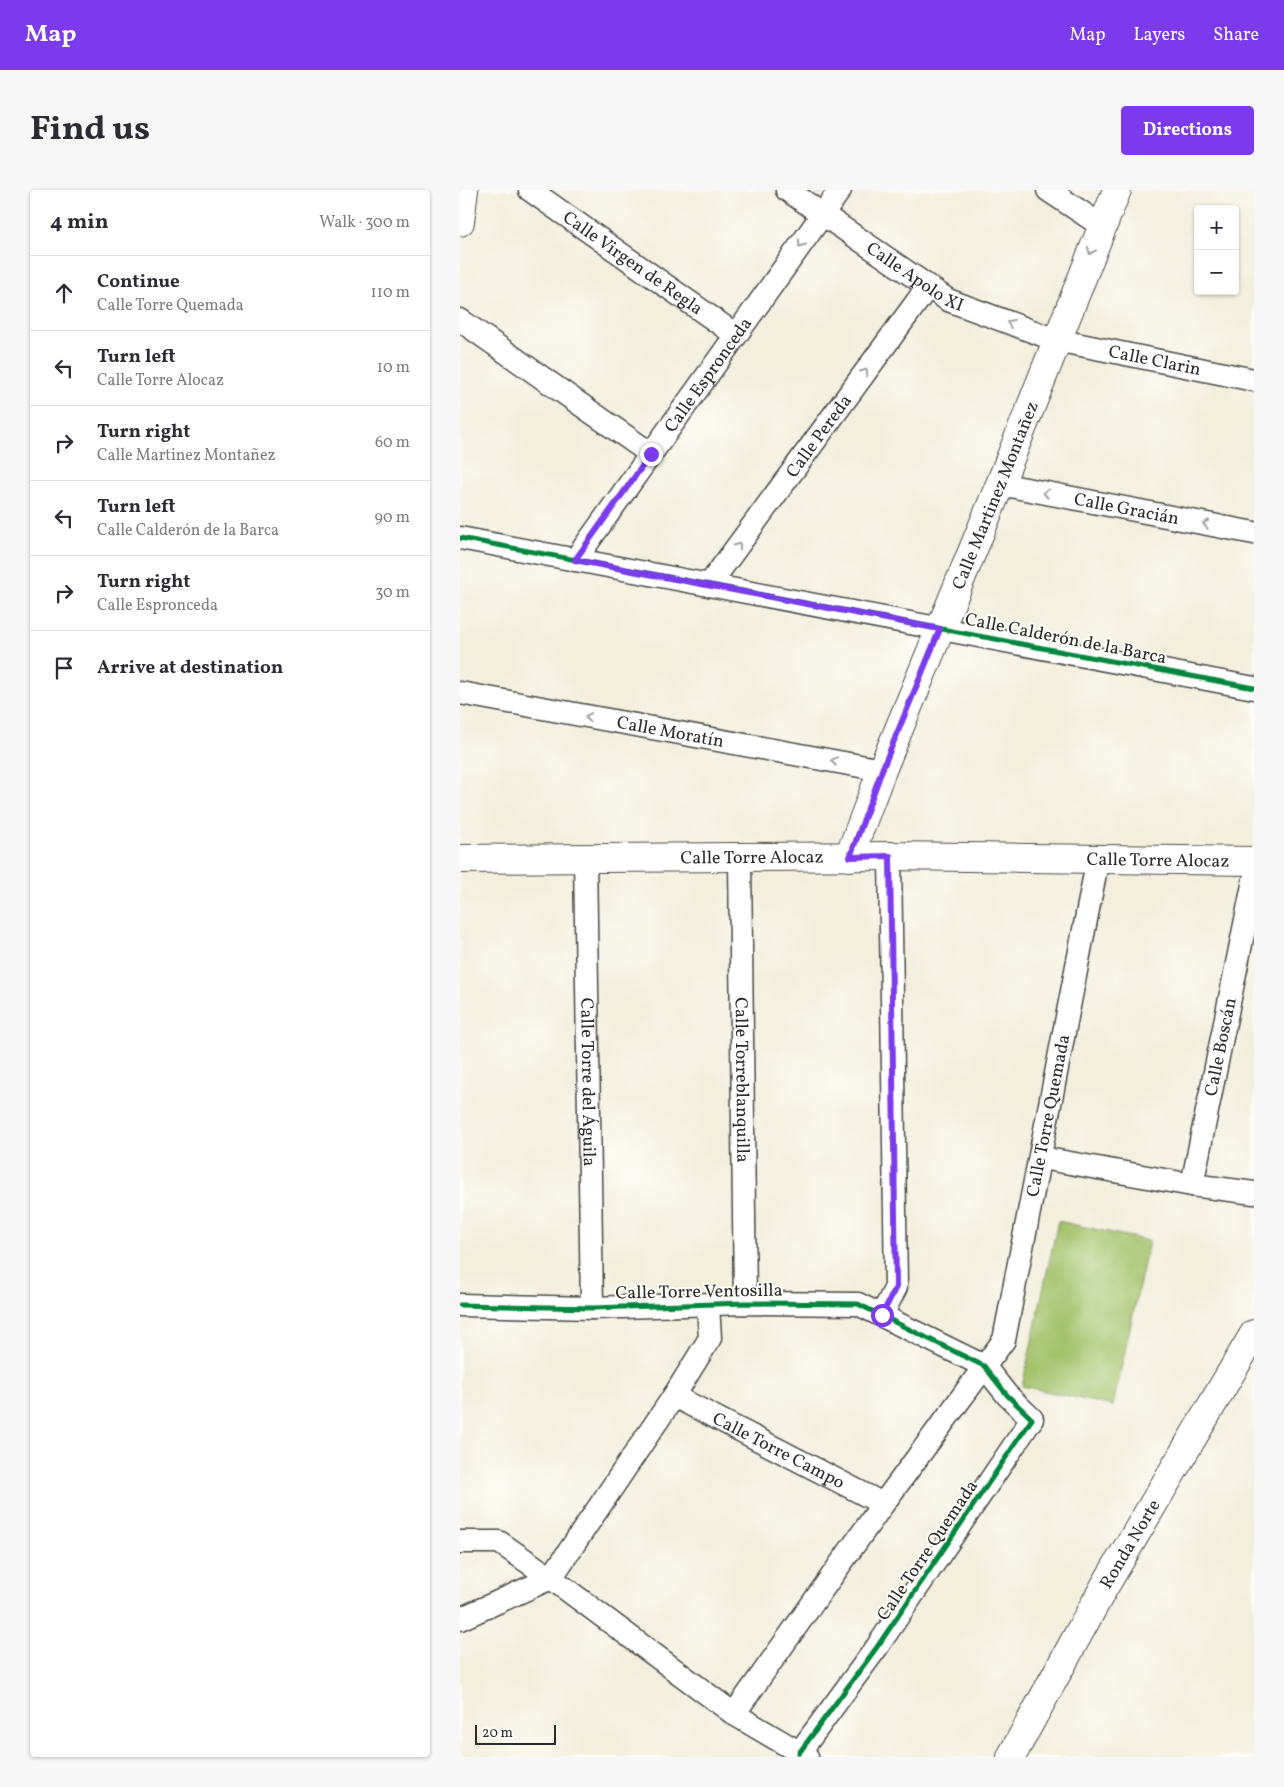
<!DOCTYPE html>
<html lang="en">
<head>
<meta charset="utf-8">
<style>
  :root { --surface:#fff; --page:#f7f7f7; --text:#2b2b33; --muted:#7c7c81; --line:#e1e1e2; --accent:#7c3aed }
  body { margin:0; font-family:Vollkorn,serif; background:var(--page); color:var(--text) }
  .controls { position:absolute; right:15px; top:15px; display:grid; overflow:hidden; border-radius:5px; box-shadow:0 1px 4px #0004 }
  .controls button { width:45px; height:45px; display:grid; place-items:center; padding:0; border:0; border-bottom:1px solid var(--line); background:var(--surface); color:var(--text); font:25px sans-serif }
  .scale { position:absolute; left:15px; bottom:12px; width:81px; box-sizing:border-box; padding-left:5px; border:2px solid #2b2b2b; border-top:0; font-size:14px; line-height:18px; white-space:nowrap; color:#2b2b2b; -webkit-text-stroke:4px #fdfcf7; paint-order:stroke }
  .stop { position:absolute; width:15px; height:15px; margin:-11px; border:4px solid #7c3aed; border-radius:50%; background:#fff }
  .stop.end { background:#7c3aed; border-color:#fff; box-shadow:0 1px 5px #0008 }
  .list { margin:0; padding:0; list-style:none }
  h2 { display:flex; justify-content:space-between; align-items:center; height:65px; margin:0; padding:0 20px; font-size:21px }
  h2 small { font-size:16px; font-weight:400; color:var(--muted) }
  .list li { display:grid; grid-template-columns:32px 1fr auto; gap:15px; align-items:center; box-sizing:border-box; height:75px; padding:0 20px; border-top:1px solid var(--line) }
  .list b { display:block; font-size:19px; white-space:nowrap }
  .list p { margin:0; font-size:16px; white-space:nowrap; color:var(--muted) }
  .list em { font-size:16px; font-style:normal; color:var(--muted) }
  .icon { flex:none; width:28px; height:28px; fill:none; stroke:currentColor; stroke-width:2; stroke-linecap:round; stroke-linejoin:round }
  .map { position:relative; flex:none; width:794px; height:1567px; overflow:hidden; border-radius:5px }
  header { display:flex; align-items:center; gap:30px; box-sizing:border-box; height:70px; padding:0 25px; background:var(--accent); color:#fff }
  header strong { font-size:24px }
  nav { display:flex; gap:28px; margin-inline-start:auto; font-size:18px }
  .intro { display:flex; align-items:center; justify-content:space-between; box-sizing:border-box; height:120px; padding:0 30px }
  h1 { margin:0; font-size:35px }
  .button { padding:12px 22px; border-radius:5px; background:var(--accent); color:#fff; font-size:18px; font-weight:700 }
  main { display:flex; gap:30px; padding:0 30px }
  aside { flex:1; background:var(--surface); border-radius:5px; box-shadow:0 1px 4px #0004 }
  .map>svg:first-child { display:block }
</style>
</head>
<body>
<header>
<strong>Map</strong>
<nav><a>Map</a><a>Layers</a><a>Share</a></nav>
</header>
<div class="intro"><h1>Find us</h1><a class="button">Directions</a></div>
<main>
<aside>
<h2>4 min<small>Walk · 300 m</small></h2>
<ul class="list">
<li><svg class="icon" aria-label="ahead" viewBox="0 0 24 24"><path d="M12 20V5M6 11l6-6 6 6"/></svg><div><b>Continue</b><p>Calle Torre Quemada</p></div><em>110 m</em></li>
<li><svg class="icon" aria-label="left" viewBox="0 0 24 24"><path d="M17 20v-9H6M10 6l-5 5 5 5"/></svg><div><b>Turn left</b><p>Calle Torre Alocaz</p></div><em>10 m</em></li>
<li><svg class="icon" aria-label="right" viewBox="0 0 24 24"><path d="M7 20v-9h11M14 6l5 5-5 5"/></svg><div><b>Turn right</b><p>Calle Martinez Montañez</p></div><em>60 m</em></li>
<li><svg class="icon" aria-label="left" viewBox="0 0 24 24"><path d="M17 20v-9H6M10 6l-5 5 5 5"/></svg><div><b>Turn left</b><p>Calle Calderón de la Barca</p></div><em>90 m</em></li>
<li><svg class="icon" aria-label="right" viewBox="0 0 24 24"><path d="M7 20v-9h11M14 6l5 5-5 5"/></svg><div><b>Turn right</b><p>Calle Espronceda</p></div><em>30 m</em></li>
<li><svg class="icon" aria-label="arrive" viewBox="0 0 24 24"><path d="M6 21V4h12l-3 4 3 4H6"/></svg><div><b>Arrive at destination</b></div></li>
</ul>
</aside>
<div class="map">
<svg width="794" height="1567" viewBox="0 0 794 1567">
  <rect width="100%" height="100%" fill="#fdfcf7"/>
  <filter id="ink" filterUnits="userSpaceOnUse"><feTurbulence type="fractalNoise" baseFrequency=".02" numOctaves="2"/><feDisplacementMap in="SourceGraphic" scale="10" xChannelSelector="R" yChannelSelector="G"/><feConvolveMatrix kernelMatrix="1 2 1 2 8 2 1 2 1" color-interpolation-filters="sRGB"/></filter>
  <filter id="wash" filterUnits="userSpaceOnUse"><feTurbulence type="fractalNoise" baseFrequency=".0096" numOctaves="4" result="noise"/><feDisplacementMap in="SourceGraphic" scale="20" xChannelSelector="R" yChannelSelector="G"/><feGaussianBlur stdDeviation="1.12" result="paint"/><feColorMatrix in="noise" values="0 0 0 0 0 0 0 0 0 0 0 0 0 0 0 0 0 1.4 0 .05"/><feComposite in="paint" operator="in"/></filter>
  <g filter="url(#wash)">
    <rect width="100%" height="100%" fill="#f3efdb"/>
    <path fill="#a2c36b" stroke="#66774b" d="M598 1031 689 1051 653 1216 562 1196Z"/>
  </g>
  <g filter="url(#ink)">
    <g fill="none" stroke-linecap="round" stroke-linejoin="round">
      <g stroke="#494845" stroke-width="25">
        <g id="street">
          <path id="s1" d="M70 0 276 145"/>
          <path id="s2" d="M327 0 488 110 596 150 794 190"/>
          <path d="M588 0 642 36"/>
          <path d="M0 130 191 264"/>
          <path id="s3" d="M540 294 794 343"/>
          <path d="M0 348 794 498"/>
          <path id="s4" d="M115 370 380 0"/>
          <path id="s5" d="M249 395 467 98"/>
          <path id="s6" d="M0 503 422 580"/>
          <path id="s7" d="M125 667 132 1118"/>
          <path id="s8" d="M280 669 285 1113"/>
          <path d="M582 968 732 995 794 1003"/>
          <path id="s9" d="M732 995 794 690"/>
          <path d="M0 1115 132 1118 285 1113 398 1114 524 1176 547 1205 572 1229 417 1457 339 1563"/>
          <path d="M248 1115 250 1148 214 1206 91 1388 274 1524 347 1567"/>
          <path d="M422 1125 436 1097 430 666"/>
          <path id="s10" d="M214 1206 423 1314"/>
          <path d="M0 1352H39L91 1388"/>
          <path d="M0 1429 91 1388"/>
          <path id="s11" d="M274 1524 423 1314 544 1150 638 668"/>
        </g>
      </g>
      <g stroke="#494845" stroke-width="30">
        <g id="secondary">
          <path d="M0 32 4 0"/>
          <path id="s12" d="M389 667 422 580 540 294 657 0"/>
          <path id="s13" d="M0 669 430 666 794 671"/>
          <path id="s14" d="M551 1567 643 1399 794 1144"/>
        </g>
      </g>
      <use href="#street" stroke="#fff" stroke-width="22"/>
      <use href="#secondary" stroke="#fff" stroke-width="28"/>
      <g stroke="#fdfcf7" stroke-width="8">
        <g id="cycleway">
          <path d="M0 348 794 498"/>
          <path d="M0 1115 132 1118 285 1113 398 1114 524 1176 547 1205 572 1229 417 1457 339 1563"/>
        </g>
      </g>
      <use href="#cycleway" stroke="#00873e" stroke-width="5"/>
    </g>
    <defs><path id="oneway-chevron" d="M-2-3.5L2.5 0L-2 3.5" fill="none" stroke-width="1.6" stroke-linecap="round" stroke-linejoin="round" transform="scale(1.25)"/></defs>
    <g stroke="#a0a0a0">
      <use href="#oneway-chevron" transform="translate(341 54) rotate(126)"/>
      <use href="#oneway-chevron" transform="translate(631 61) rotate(112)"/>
      <use href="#oneway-chevron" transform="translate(550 133) rotate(-160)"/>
      <use href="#oneway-chevron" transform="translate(405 182) rotate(-54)"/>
      <use href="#oneway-chevron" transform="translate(586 303) rotate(-169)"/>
      <use href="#oneway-chevron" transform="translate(746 334) rotate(-169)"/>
      <use href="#oneway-chevron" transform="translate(278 356) rotate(-54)"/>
      <use href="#oneway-chevron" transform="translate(128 527) rotate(-170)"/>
      <use href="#oneway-chevron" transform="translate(374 571) rotate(-170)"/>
    </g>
  </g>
  <g fill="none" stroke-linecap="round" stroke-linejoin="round" filter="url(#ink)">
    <path stroke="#7c3aed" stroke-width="6" d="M191 264 115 370 480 439 422 580 390 667 430 666 436 1097 422 1125"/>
  </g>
  <g text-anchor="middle" stroke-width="4" stroke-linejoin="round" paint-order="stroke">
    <g font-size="18" fill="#2b2b2b" stroke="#fdfcf7">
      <text dy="6" stroke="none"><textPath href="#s1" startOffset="126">Calle Virgen de Regla</textPath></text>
      <text dy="6" stroke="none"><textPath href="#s2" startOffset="155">Calle Apolo XI</textPath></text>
      <text dy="6" stroke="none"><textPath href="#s2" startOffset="411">Calle Clarin</textPath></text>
      <text dy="6" stroke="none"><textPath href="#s4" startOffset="228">Calle Espronceda</textPath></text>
      <text dy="6" stroke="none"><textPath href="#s5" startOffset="185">Calle Pereda</textPath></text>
      <text dy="6" stroke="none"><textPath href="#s12" startOffset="390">Calle Martinez Montañez</textPath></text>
      <text dy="6" stroke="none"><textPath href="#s3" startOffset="129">Calle Gracián</textPath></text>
      <text transform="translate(606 448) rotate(11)" y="6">Calle Calderón de la Barca</text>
      <text dy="6" stroke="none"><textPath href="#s6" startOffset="214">Calle Moratín</textPath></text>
      <text dy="6" stroke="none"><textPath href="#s13" startOffset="292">Calle Torre Alocaz</textPath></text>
      <text dy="6" stroke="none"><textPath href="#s13" startOffset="698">Calle Torre Alocaz</textPath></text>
      <text dy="6" stroke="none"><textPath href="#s9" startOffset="141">Calle Boscán</textPath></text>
      <text dy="6" stroke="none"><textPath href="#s8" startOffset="221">Calle Torreblanquilla</textPath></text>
      <text dy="6" stroke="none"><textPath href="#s7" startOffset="225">Calle Torre del Águila</textPath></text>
      <text dy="6" stroke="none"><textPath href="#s11" startOffset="690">Calle Torre Quemada</textPath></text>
      <text transform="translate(239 1101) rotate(-1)" y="6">Calle Torre Ventosilla</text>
      <text dy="6" stroke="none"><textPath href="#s10" startOffset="118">Calle Torre Campo</textPath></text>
      <text dy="6" stroke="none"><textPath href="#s14" startOffset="244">Ronda Norte</textPath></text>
      <text transform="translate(467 1360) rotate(-56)" y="6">Calle Torre Quemada</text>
    </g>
  </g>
</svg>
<div class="controls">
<button>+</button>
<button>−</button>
</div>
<div class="scale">20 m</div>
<div class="stop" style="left:422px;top:1125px"></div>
<div class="stop end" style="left:191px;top:264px"></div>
</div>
</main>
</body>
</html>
